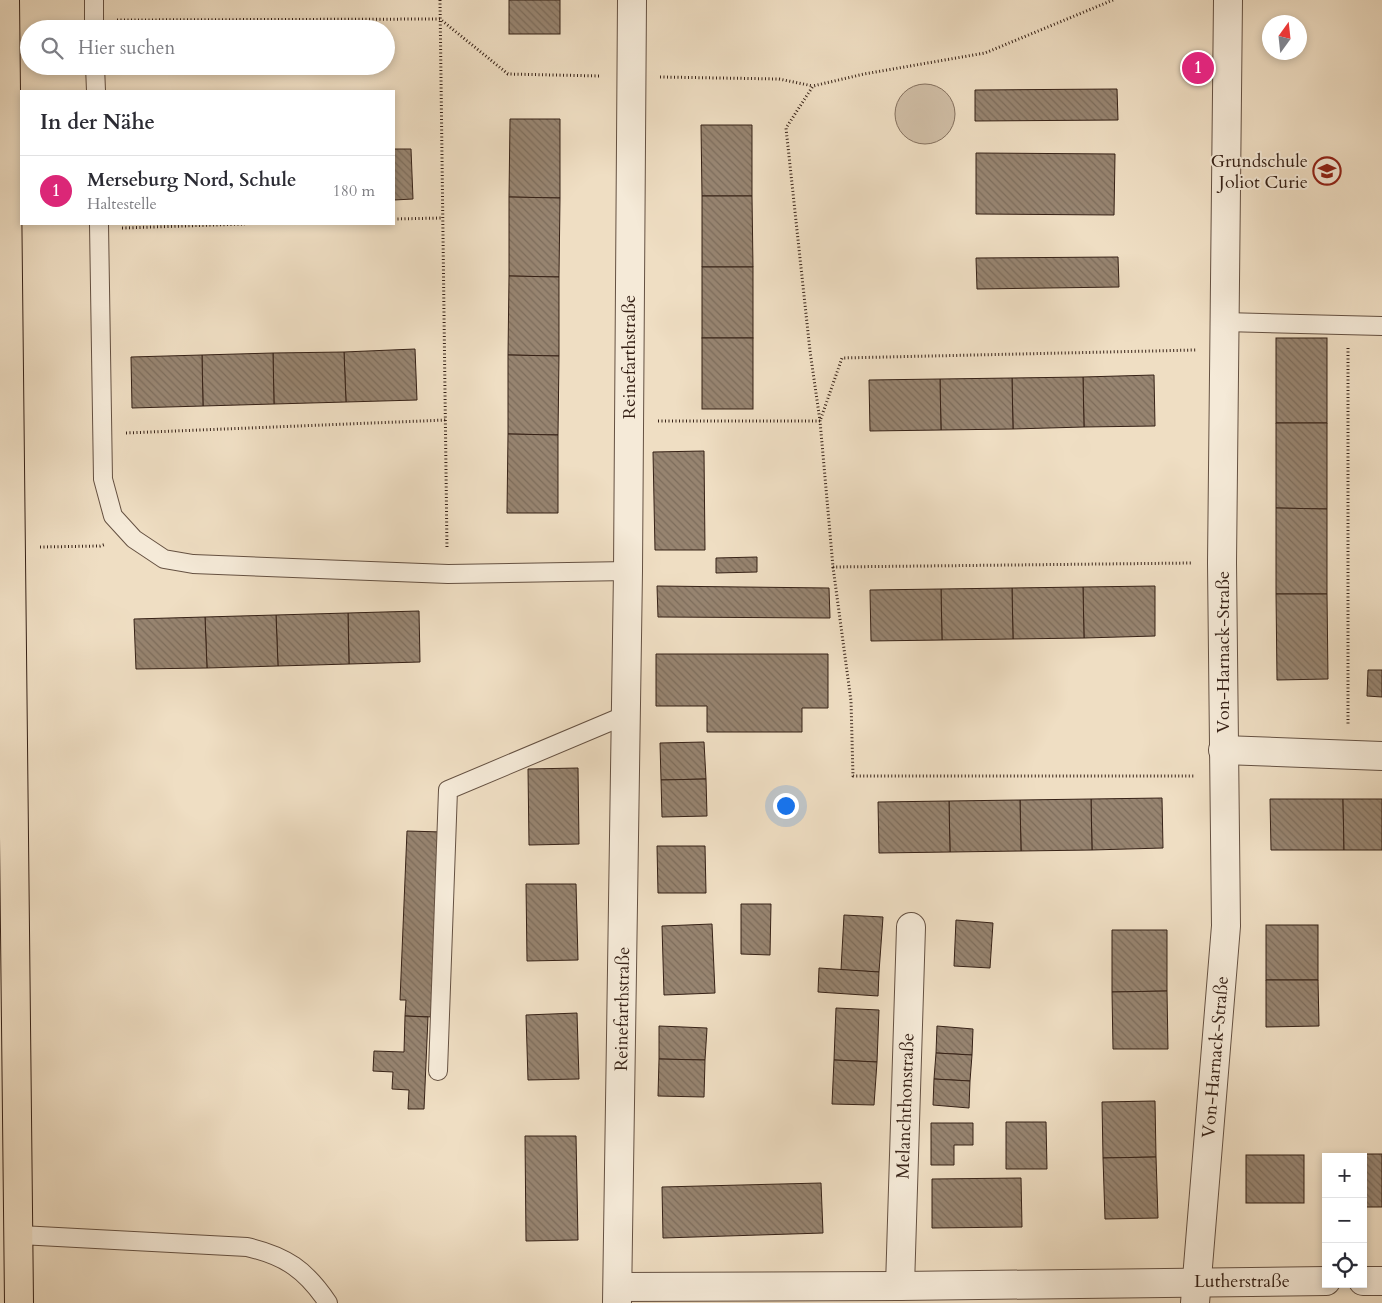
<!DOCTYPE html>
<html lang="de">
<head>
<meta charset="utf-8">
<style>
  :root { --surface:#fff; --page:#f2f2f3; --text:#2b2b33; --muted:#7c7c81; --line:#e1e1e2; --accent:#db2777 }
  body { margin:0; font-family:Cardo,serif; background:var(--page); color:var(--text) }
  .controls { position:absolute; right:15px; bottom:15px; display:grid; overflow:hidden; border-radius:0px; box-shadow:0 2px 8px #0003 }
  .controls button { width:45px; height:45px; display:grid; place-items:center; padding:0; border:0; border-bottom:1px solid var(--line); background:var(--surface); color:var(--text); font:25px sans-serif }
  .compass { position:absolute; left:1262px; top:15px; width:45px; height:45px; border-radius:50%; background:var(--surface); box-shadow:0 2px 8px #0003; rotate:15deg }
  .you { position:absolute; left:785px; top:805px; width:18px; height:18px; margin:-12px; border:4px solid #fff; border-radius:50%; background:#1a73e8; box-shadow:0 0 0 8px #1a73e833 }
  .badge { display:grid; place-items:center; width:32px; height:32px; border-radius:50%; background:var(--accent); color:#fff; font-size:16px; font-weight:700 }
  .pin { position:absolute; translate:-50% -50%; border:2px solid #fff; box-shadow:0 1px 5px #0006 }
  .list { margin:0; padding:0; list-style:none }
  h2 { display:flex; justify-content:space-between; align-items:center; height:65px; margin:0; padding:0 20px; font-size:21px }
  h2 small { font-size:16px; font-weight:400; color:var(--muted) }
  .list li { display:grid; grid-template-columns:32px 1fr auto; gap:15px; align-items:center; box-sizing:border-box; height:70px; padding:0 20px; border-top:1px solid var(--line) }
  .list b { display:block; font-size:19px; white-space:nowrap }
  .list p { margin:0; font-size:16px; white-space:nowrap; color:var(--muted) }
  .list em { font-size:16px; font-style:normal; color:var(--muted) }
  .icon { flex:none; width:28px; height:28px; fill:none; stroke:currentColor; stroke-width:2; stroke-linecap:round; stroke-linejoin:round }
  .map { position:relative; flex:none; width:1382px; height:1303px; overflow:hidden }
  .search { position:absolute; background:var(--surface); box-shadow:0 2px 8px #0003; left:20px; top:20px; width:375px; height:55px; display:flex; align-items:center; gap:12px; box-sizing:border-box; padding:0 18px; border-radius:28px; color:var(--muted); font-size:19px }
  .panel { position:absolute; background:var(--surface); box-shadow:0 2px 8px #0003; left:20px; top:90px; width:375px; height:135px; border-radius:0px }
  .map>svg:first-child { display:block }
</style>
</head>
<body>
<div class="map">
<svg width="1382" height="1303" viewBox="0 0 1382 1303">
  <defs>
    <pattern id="building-back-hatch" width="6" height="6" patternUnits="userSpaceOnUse" patternTransform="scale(1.25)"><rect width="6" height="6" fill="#978470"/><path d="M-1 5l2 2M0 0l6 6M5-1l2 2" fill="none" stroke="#7c6c5b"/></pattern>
  </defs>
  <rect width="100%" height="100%" fill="#efdec3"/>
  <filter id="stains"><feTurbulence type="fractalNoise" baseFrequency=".004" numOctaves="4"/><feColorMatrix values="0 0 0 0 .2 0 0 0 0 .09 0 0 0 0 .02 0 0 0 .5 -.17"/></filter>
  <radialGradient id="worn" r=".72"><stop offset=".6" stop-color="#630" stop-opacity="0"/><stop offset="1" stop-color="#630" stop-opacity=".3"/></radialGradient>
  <circle fill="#d0bea6" stroke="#84705e" cx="925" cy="114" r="30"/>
  <g fill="url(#building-back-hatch)" stroke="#372217">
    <rect x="509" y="0" width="51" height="34"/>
    <path d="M1117 89 1118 120 975 121V90Z"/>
    <path d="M510 119H560V198L509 197Z"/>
    <path d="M701 125H752V196H702Z"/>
    <path d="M394 149H411L413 199 394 200Z"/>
    <path d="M976 153 1115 154 1114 215 976 214Z"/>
    <path d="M702 196H752L753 267H702Z"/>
    <path d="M509 197 560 198 559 277 509 276Z"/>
    <path d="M1118 257 1119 287 977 289 976 258Z"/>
    <rect x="702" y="267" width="51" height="71"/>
    <path d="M509 276 559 277V356L508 355Z"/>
    <rect x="702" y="338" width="51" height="71"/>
    <rect x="1276" y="338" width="51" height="85"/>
    <path d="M415 349 417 400 346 402 344 352Z"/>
    <path d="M344 352 346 402 274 404 273 353Z"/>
    <path d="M273 353 274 404 203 406 202 355Z"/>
    <path d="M202 355 203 406 132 408 131 357Z"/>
    <path d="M508 355 559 356 558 435 508 434Z"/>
    <path d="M1154 375 1155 426 1084 427 1083 377Z"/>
    <path d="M1083 377 1084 427 1013 429 1012 378Z"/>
    <path d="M1012 378 1013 429 941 430 940 379Z"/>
    <path d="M940 379 941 430 870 431 869 380Z"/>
    <path d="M1276 423H1327V509L1276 508Z"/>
    <path d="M508 434 558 435V513H507Z"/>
    <path d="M704 451 705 550H655L653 452Z"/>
    <path d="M1276 508 1327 509V594H1276Z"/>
    <path d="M757 557V572L716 573V558Z"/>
    <path d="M657 586 829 588 830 618 658 617Z"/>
    <path d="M1155 586V636L1084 638 1083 587Z"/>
    <path d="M1083 587 1084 638 1013 639 1012 588Z"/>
    <path d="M1012 588 1013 639 942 640 941 589Z"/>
    <path d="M941 589 942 640 871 641 870 590Z"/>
    <path d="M1276 594H1327L1328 679 1277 680Z"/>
    <path d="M419 611 420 662 349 664 348 613Z"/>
    <path d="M348 613 349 664 278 666 276 615Z"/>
    <path d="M276 615 278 666 207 668 205 617Z"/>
    <path d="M205 617 207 668 136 669 134 619Z"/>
    <path d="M656 654H828V708H802V732H707V706H656Z"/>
    <path d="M1368 670H1382V697L1367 696Z"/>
    <path d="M704 742 706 779 661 780 660 743Z"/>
    <path d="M578 768 579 844 529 845 528 769Z"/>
    <path d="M706 779 707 816 662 817 661 780Z"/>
    <path d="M1162 798 1163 848 1092 850 1091 799Z"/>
    <path d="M1091 799 1092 850 1021 851 1020 800Z"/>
    <path d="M1270 799H1343L1344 850H1271Z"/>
    <path d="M1343 799H1382V850H1344Z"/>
    <path d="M1020 800 1021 851 950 852 949 801Z"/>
    <path d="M949 801 950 852 879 853 878 802Z"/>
    <path d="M407 831 442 832 435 1017 405 1016 406 1000H400Z"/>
    <path d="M657 846H705L706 893H658Z"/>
    <path d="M526 884H576L578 960 527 961Z"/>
    <path d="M741 904H771L770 955 741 954Z"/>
    <path d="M844 915 883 917 879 972 841 970Z"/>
    <path d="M956 920 993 923 990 968 954 966Z"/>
    <path d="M712 924 715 993 664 995 662 926Z"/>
    <rect x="1266" y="925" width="52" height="55"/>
    <path d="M1112 930H1167V991L1112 992Z"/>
    <path d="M819 968 879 972 878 996 818 992Z"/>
    <path d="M1266 980H1318L1319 1026 1266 1027Z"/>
    <path d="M1167 991 1168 1049H1113L1112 992Z"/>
    <path d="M836 1008 879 1010 877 1062 834 1060Z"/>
    <path d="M577 1013 579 1079 528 1080 526 1015Z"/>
    <path d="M405 1016 428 1017 424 1109H408L409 1090 392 1089 393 1072 373 1071 374 1051 404 1052Z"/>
    <path d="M659 1026 707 1028 705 1060 659 1059Z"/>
    <path d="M937 1026 973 1029 972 1055 936 1053Z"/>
    <path d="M936 1053 972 1055 970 1081 934 1079Z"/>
    <path d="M659 1059 705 1060 704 1097 658 1096Z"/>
    <path d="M834 1060 877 1062 874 1105 832 1104Z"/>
    <path d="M934 1079 970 1081 969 1108 933 1105Z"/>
    <path d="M1155 1101 1156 1157 1103 1158 1102 1102Z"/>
    <path d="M1006 1122H1046L1047 1169H1006Z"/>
    <path d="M931 1123H973V1145H954V1165H931Z"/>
    <path d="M525 1136H576L578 1240 526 1241Z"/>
    <path d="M1333 1154H1382V1207H1363V1157H1333Z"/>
    <rect x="1246" y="1155" width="58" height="48"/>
    <path d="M1156 1157 1158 1218 1105 1219 1103 1158Z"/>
    <path d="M1021 1178 1022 1227 932 1228V1179Z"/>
    <path d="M821 1183 823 1233 663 1238 662 1187Z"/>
  </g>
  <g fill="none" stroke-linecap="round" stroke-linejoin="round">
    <g stroke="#655142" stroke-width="20">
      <g id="lane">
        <path d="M94 0V29"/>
        <path d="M95 66 96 91"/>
        <path d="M99 224 103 479 113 516 134 539 164 559 193 564 448 574 628 571"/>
        <path d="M1224 322 1382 326"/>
        <path d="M438 1071 448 790 626 715"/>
        <path d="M20 1235 247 1247C286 1256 306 1270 328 1303"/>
      </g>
    </g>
    <g stroke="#655142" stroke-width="30">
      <g id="street">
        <path d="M1223 750 1382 756"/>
        <path d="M1363 1281H1382"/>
        <path d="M900 1286 911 927"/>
        <path d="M618 1287 900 1286 1326 1281"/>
        <path d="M617 1303 628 571 632 0"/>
        <path d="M1195 1303 1226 926 1222 563 1228 0"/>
      </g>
    </g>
    <g stroke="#372217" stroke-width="30">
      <path id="primary" d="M5 0 19 1303"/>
    </g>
    <g stroke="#372217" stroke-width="3" stroke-dasharray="1 2.5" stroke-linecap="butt">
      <path d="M440 0 447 549"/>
      <path d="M1113 0 985 53 864 74 813 86 786 128 810 351 820 421 833 567 1192 563"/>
      <path d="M117 20 440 19 508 74 601 76"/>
      <path d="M660 77 779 79 813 86"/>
      <path d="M394 219 443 218"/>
      <path d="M122 228 245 224"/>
      <path d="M1348 348V725"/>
      <path d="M658 421H820L842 358 1196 350"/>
      <path d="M126 433 446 420"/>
      <path d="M40 547 100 546 106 544"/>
      <path d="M833 567 851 701 853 776H1195"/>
    </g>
    <use href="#lane" stroke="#f5ead8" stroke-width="18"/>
    <use href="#street" stroke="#f5ead8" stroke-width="28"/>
    <use href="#primary" stroke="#efdec3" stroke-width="28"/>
  </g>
  <defs>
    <g id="school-ring" transform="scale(1.4375)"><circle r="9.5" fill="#f5ead8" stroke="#8f2418" stroke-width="1.5"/><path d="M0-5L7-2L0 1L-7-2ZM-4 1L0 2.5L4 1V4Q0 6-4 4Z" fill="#8f2418"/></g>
  </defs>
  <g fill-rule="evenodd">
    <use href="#school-ring" x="1327" y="171"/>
  </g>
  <g text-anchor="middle" stroke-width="4" stroke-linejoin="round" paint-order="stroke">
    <g font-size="18" fill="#372217" stroke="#f5ead8" text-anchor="end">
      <text x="1308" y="167">Grundschule<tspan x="1308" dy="21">Joliot Curie</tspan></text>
    </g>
    <g font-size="18" fill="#372217" stroke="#f5ead8">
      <text transform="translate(629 357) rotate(-90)" y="6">Reinefarthstraße</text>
      <text transform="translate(1223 652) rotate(-90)" y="6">Von-Harnack-Straße</text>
      <text transform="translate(622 1009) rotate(-89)" y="6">Reinefarthstraße</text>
      <text transform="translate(1215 1057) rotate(-85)" y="6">Von-Harnack-Straße</text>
      <text transform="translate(905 1106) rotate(-88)" y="6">Melanchthonstraße</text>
      <text x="1242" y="1287">Lutherstraße</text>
    </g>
  </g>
  <rect width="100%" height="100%" filter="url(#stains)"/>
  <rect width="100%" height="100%" fill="url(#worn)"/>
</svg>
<div class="controls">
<button>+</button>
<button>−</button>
<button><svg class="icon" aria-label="locate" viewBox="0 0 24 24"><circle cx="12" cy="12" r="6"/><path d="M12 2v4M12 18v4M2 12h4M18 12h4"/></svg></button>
</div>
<svg class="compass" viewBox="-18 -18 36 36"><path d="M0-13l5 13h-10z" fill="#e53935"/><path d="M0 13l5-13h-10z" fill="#7c7c81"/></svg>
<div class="you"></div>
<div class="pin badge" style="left:1198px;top:68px">1</div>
<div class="search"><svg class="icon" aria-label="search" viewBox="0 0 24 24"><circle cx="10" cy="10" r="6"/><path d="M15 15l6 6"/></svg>Hier suchen</div>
<section class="panel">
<h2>In der Nähe<small></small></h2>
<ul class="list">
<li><span class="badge">1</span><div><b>Merseburg Nord, Schule</b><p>Haltestelle</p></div><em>180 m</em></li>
</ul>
</section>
</div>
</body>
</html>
